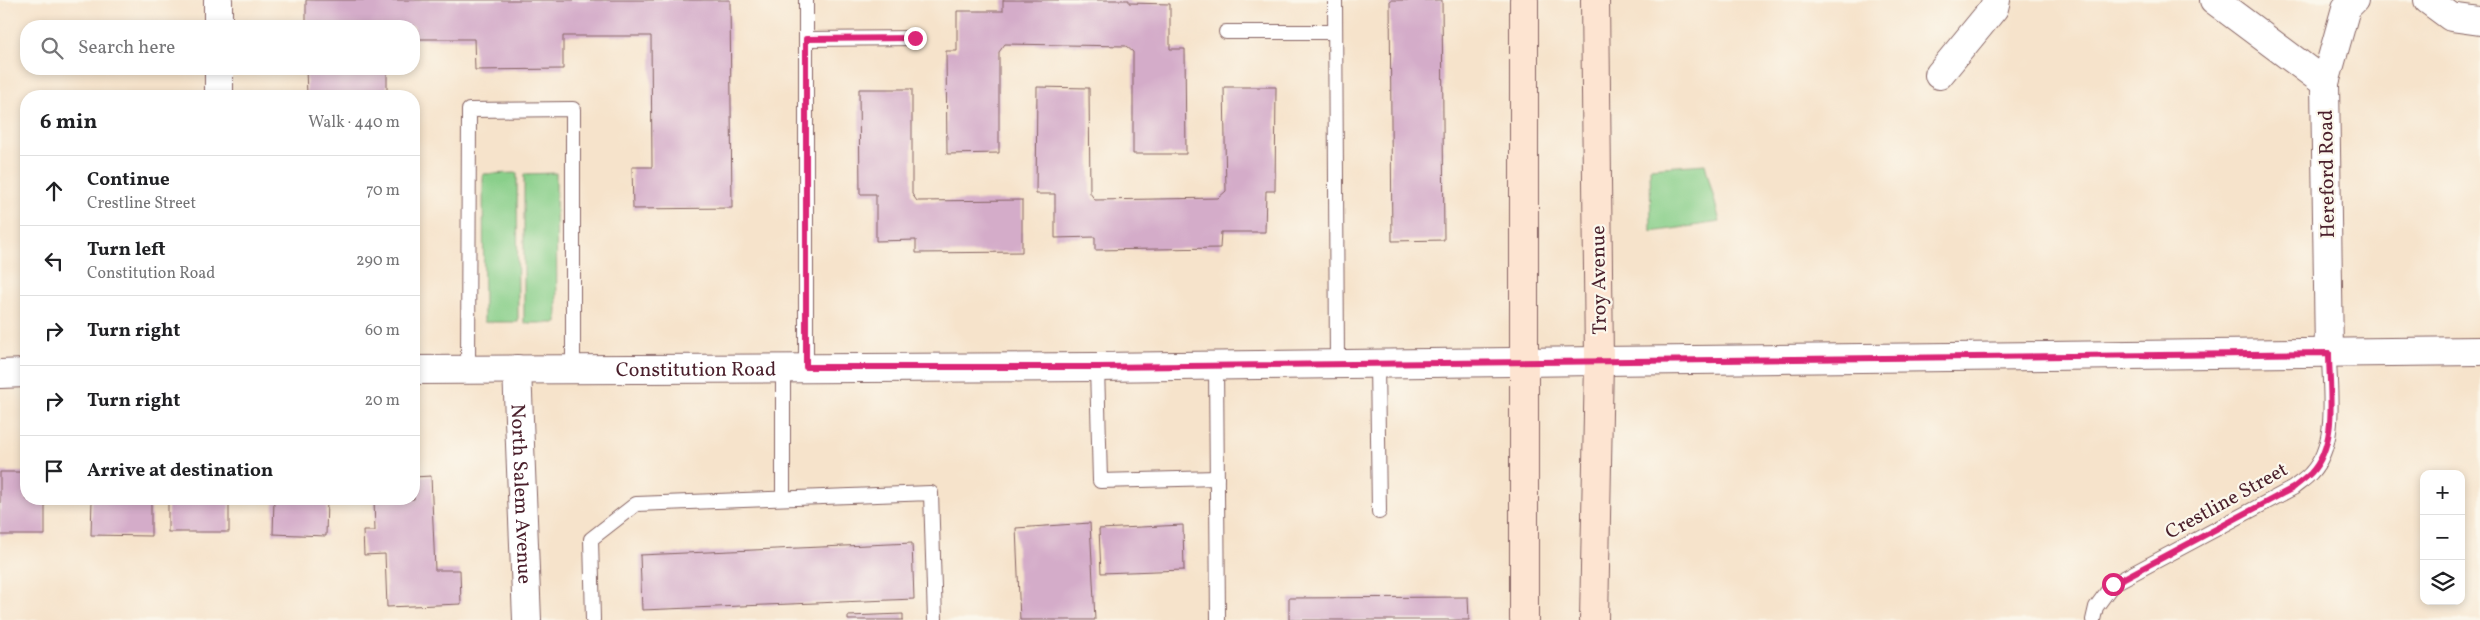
<!DOCTYPE html>
<html lang="en">
<head>
<meta charset="utf-8">
<style>
  :root { --surface:#fff; --page:#f6f6f6; --text:#202124; --muted:#757577; --line:#e0e0e0 }
  body { margin:0; font-family:Vollkorn,serif; background:var(--page); color:var(--text) }
  .controls { position:absolute; right:15px; bottom:15px; display:grid; overflow:hidden; border-radius:10px; box-shadow:0 2px 8px #0003 }
  .controls button { width:45px; height:45px; display:grid; place-items:center; padding:0; border:0; border-bottom:1px solid var(--line); background:var(--surface); color:var(--text); font:25px sans-serif }
  .stop { position:absolute; width:15px; height:15px; margin:-11px; border:4px solid #db2777; border-radius:50%; background:#fff }
  .stop.end { background:#db2777; border-color:#fff; box-shadow:0 1px 5px #0008 }
  .list { margin:0; padding:0; list-style:none }
  h2 { display:flex; justify-content:space-between; align-items:center; height:65px; margin:0; padding:0 20px; font-size:21px }
  h2 small { font-size:16px; font-weight:400; color:var(--muted) }
  .list li { display:grid; grid-template-columns:32px 1fr auto; gap:15px; align-items:center; box-sizing:border-box; height:70px; padding:0 20px; border-top:1px solid var(--line) }
  .list b { display:block; font-size:19px; white-space:nowrap }
  .list p { margin:0; font-size:16px; white-space:nowrap; color:var(--muted) }
  .list em { font-size:16px; font-style:normal; color:var(--muted) }
  .icon { flex:none; width:28px; height:28px; fill:none; stroke:currentColor; stroke-width:2; stroke-linecap:round; stroke-linejoin:round }
  .map { position:relative; flex:none; width:2480px; height:620px; overflow:hidden }
  .search { position:absolute; background:var(--surface); box-shadow:0 2px 8px #0003; left:20px; top:20px; width:400px; height:55px; display:flex; align-items:center; gap:12px; box-sizing:border-box; padding:0 18px; border-radius:20px; color:var(--muted); font-size:19px }
  .panel { position:absolute; background:var(--surface); box-shadow:0 2px 8px #0003; left:20px; top:90px; width:400px; height:415px; border-radius:20px }
  .map>svg:first-child { display:block }
</style>
</head>
<body>
<div class="map">
<svg width="2480" height="620" viewBox="0 0 2480 620">
  <rect width="100%" height="100%" fill="#fbf7ec"/>
  <filter id="ink" filterUnits="userSpaceOnUse"><feTurbulence type="fractalNoise" baseFrequency=".02" numOctaves="2"/><feDisplacementMap in="SourceGraphic" scale="10" xChannelSelector="R" yChannelSelector="G"/><feConvolveMatrix kernelMatrix="1 2 1 2 8 2 1 2 1" color-interpolation-filters="sRGB"/></filter>
  <filter id="wash" filterUnits="userSpaceOnUse"><feTurbulence type="fractalNoise" baseFrequency=".0096" numOctaves="4" result="noise"/><feDisplacementMap in="SourceGraphic" scale="20" xChannelSelector="R" yChannelSelector="G"/><feGaussianBlur stdDeviation="1.12" result="paint"/><feColorMatrix in="noise" values="0 0 0 0 0 0 0 0 0 0 0 0 0 0 0 0 0 1.4 0 .05"/><feComposite in="paint" operator="in"/></filter>
  <g filter="url(#wash)">
    <rect width="100%" height="100%" fill="#f6e3cb"/>
    <g fill="#89cf8a" stroke="#6a775a">
      <path d="M1705 164 1720 222 1651 232 1650 168Z"/>
      <path d="M517 173 518 322H484L483 174Z"/>
      <path d="M556 173 557 323H524V174Z"/>
    </g>
    <g id="blocks">
      <g fill="#d4acc9">
        <path d="M306 0H730L732 208 633 209 632 167H652L651 36H563V69L475 70 474 39H414V26H306Z"/>
        <path d="M1003 0H1129V3L1170 4V49H1185L1186 154H1133V52L1126 46 1005 44 999 52V153L947 154 946 51H957V11H1003Z"/>
        <path d="M1390 0H1442L1444 240 1392 241Z"/>
        <path d="M306 69H387V96H307Z"/>
        <path d="M1037 87 1089 88 1090 193 1095 200 1218 198 1226 191 1224 87H1276L1275 191H1266L1265 232H1221L1220 248 1095 250V237L1055 238V194H1036Z"/>
        <path d="M859 89H912V194L917 201 1022 200V252L916 253V240L876 241V194H860Z"/>
        <path d="M0 472H26V499H45V535H0Z"/>
        <path d="M431 476 435 570H460L461 604 387 607 385 554 364 555 363 531H375L374 499H414V477Z"/>
        <path d="M92 499H151V536L91 535Z"/>
        <rect x="168" y="499" width="61" height="33"/>
        <path d="M274 499H327L326 536 273 534Z"/>
        <path d="M1090 523 1095 620H1020L1016 528Z"/>
        <path d="M1183 525 1184 570 1101 573 1099 529Z"/>
        <path d="M912 543 914 599 642 610 640 555Z"/>
        <path d="M1468 597 1469 620H1289V598Z"/>
        <path d="M903 614V620H848V616Z"/>
      </g>
    </g>
  </g>
  <g filter="url(#ink)">
    <use href="#blocks" fill-opacity="0" stroke="#866463" stroke-width="1"/>
    <g fill="none" stroke-linecap="round" stroke-linejoin="round">
      <g stroke="#866463" stroke-width="16">
        <g id="service">
          <path d="M1335 0 1337 364"/>
          <path d="M1226 32H1335"/>
          <path d="M806 39 915 38"/>
          <path d="M1377 363 1379 512"/>
          <path d="M1216 365 1218 620"/>
          <path d="M783 367V498"/>
          <path d="M806 367V0"/>
          <path d="M1097 367 1100 481 1217 478"/>
          <path d="M468 369 469 110 573 109V369"/>
          <path d="M593 620 591 539 636 504 931 493 935 620"/>
          <path d="M2093 620 2096 607 2113 584 2293 488C2299 483 2306 479 2311 473 2339 443 2329 390 2329 353"/>
        </g>
      </g>
      <g stroke="#866463" stroke-width="30">
        <g id="minor">
          <path d="M218 0V26"/>
          <path d="M2214 0 2325 83"/>
          <path d="M2428 0 2451 17 2480 21"/>
          <path d="M219 69V96"/>
          <path d="M1939 75 1994 8 1996 0"/>
          <path d="M2329 353 2325 83 2346 8 2354 0"/>
          <path d="M1599 361 2480 351"/>
          <path id="s1" d="M517 369 527 620"/>
        </g>
      </g>
      <g stroke="#866463" stroke-width="30">
        <g id="tertiary">
          <path id="s2" d="M414 370 1097 367 1599 361"/>
          <path d="M0 374 26 373"/>
        </g>
      </g>
      <g stroke="#866463" stroke-width="30">
        <g id="secondary">
          <path d="M1524 0V620"/>
          <path d="M1594 620 1599 361 1595 0"/>
        </g>
      </g>
      <use href="#service" stroke="#fff" stroke-width="14"/>
      <use href="#minor" stroke="#fff" stroke-width="28"/>
      <use href="#tertiary" stroke="#fff" stroke-width="28"/>
      <use href="#secondary" stroke="#fde4d1" stroke-width="28"/>
    </g>
  </g>
  <g fill="none" stroke-linecap="round" stroke-linejoin="round" filter="url(#ink)">
    <path stroke="#db2777" stroke-width="6" d="M915 38 806 39V367H1098L2329 353C2329 390 2339 443 2311 473 2306 478 2299 483 2293 488L2113 584"/>
  </g>
  <g text-anchor="middle" stroke-width="4.5" stroke-linejoin="round" paint-order="stroke">
    <g font-size="20" fill="#4a1f2b" stroke="#fbf7ec">
      <text transform="translate(2326 174) rotate(-91)" y="7">Hereford Road</text>
      <text transform="translate(1598 280) rotate(-91)" y="7">Troy Avenue</text>
      <text dy="7" stroke="none"><textPath href="#s2" startOffset="282">Constitution Road</textPath></text>
      <text dy="7" stroke="none"><textPath href="#s1" startOffset="125">North Salem Avenue</textPath></text>
      <text transform="translate(2226 500) rotate(-29)" y="7">Crestline Street</text>
    </g>
  </g>
</svg>
<div class="controls">
<button>+</button>
<button>−</button>
<button><svg class="icon" aria-label="layers" viewBox="0 0 24 24"><path d="M12 4l9 5-9 5-9-5zM3 14l9 5 9-5"/></svg></button>
</div>
<div class="stop" style="left:2113px;top:584px"></div>
<div class="stop end" style="left:915px;top:38px"></div>
<div class="search"><svg class="icon" aria-label="search" viewBox="0 0 24 24"><circle cx="10" cy="10" r="6"/><path d="M15 15l6 6"/></svg>Search here</div>
<section class="panel">
<h2>6 min<small>Walk · 440 m</small></h2>
<ul class="list">
<li><svg class="icon" aria-label="ahead" viewBox="0 0 24 24"><path d="M12 20V5M6 11l6-6 6 6"/></svg><div><b>Continue</b><p>Crestline Street</p></div><em>70 m</em></li>
<li><svg class="icon" aria-label="left" viewBox="0 0 24 24"><path d="M17 20v-9H6M10 6l-5 5 5 5"/></svg><div><b>Turn left</b><p>Constitution Road</p></div><em>290 m</em></li>
<li><svg class="icon" aria-label="right" viewBox="0 0 24 24"><path d="M7 20v-9h11M14 6l5 5-5 5"/></svg><div><b>Turn right</b></div><em>60 m</em></li>
<li><svg class="icon" aria-label="right" viewBox="0 0 24 24"><path d="M7 20v-9h11M14 6l5 5-5 5"/></svg><div><b>Turn right</b></div><em>20 m</em></li>
<li><svg class="icon" aria-label="arrive" viewBox="0 0 24 24"><path d="M6 21V4h12l-3 4 3 4H6"/></svg><div><b>Arrive at destination</b></div></li>
</ul>
</section>
</div>
</body>
</html>
